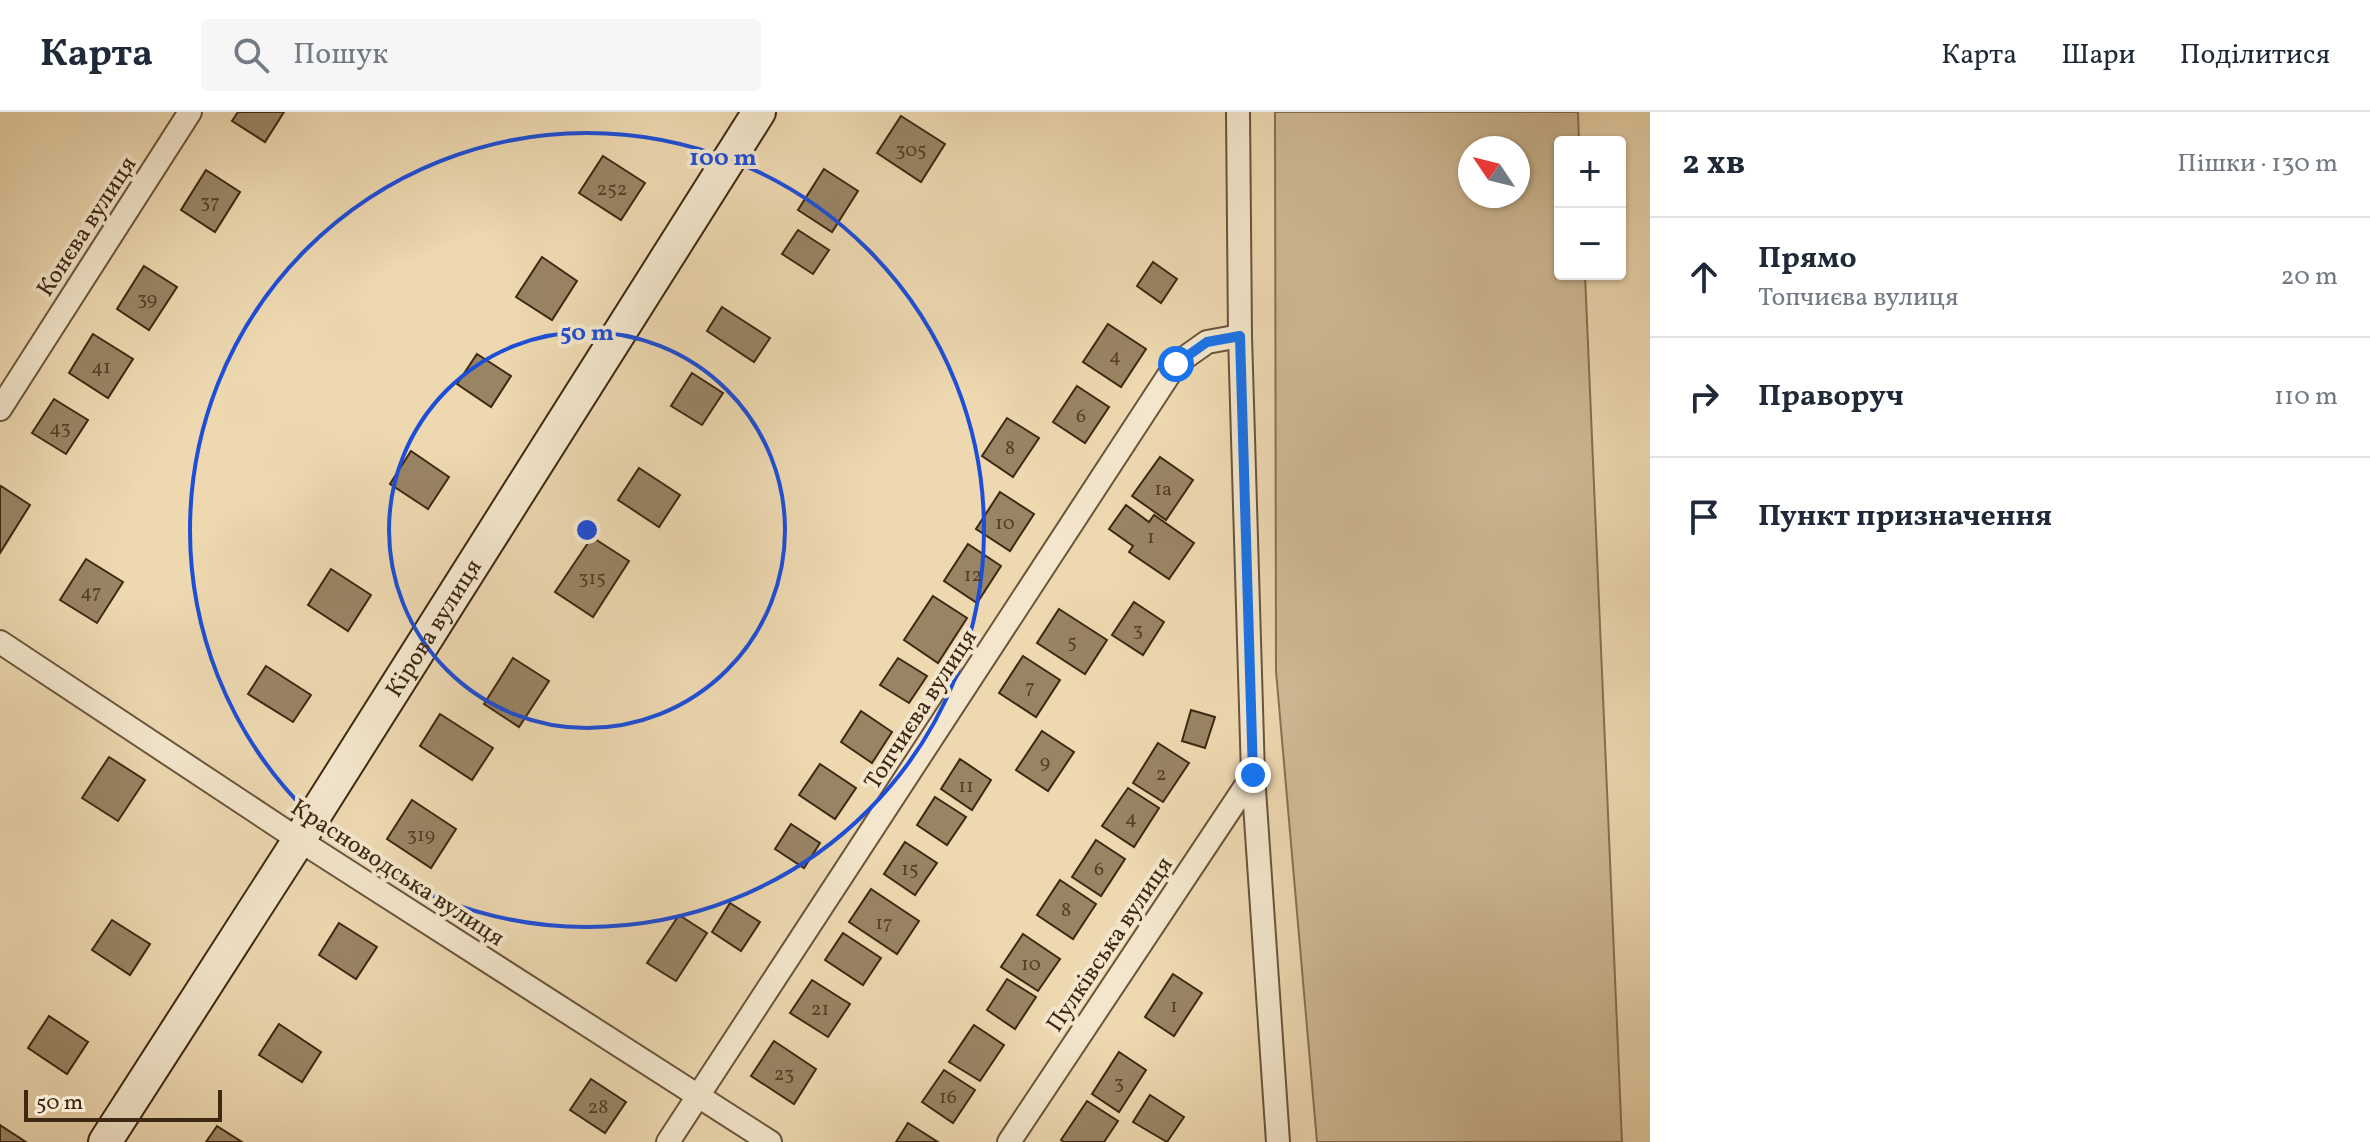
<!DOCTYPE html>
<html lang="uk">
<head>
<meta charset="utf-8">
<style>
  :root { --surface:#fff; --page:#f6f6f7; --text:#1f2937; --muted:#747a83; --line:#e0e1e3 }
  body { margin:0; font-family:Vollkorn,serif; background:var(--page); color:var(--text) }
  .controls { position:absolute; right:24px; top:24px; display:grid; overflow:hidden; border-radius:8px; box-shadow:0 2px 6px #0004 }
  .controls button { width:72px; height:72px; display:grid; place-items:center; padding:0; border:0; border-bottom:2px solid var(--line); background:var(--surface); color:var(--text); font:40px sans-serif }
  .compass { position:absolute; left:1458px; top:24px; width:72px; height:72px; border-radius:50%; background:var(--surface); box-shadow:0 2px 6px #0004; rotate:305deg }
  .scale { position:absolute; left:24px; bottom:20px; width:198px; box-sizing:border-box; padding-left:8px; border:4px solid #3e2812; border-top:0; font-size:22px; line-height:28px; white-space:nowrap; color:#3e2812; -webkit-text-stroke:6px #f3e6cc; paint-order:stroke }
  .stop { position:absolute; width:24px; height:24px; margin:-18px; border:6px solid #1a73e8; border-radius:50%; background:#fff }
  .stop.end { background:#1a73e8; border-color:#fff; box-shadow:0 2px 8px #0008 }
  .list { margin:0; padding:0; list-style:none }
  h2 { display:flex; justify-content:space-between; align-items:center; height:104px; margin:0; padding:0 32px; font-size:34px }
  h2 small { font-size:26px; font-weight:400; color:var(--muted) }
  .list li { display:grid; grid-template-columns:52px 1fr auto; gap:24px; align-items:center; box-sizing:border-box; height:120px; padding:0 32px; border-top:2px solid var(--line) }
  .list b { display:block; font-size:30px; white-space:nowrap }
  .list p { margin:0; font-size:26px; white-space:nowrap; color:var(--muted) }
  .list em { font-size:26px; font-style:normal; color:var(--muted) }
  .icon { flex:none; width:44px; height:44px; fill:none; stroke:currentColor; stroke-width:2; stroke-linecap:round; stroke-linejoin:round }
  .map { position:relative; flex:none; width:1650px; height:1030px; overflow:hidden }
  header { display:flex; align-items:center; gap:48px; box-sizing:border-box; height:112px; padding:0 40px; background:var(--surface); border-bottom:2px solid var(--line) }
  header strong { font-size:38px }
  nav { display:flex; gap:44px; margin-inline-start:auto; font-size:28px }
  .search { width:560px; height:72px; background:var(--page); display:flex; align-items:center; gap:20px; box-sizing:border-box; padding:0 28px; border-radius:8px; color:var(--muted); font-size:30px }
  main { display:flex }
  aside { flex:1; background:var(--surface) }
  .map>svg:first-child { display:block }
</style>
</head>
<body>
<header>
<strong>Карта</strong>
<div class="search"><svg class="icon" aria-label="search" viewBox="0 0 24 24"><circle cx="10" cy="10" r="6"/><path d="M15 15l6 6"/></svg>Пошук</div>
<nav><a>Карта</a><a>Шари</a><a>Поділитися</a></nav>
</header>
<main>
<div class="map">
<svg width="1650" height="1030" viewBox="0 0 1650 1030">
  <rect width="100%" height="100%" fill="#edd8b0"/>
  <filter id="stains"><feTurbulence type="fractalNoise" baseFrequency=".0025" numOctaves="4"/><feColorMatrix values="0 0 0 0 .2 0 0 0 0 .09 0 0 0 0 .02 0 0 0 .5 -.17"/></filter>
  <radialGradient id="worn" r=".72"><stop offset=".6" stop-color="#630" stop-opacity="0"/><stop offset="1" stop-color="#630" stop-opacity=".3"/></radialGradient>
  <path fill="#cfba95" stroke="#867154" stroke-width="2" fill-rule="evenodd" d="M1275 0H1578L1579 30H1560V162H1585L1622 1030H1317L1276 559ZM1470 36H1518V84H1470Z"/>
  <g fill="#998464" stroke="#3e2812" stroke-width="2">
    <path d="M238 0H284L265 30 232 9Z"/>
    <path d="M901 4 945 32 921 70 877 41Z"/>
    <path d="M603 44 645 71 621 108 579 81Z"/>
    <path d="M824 57 858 79 832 120 798 98Z"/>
    <path d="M206 58 240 80 215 120 181 98Z"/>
    <path d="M798 118 829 138 813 162 782 142Z"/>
    <path d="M542 145 577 169 552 208 516 185Z"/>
    <path d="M1153 150 1177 167 1161 191 1137 174Z"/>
    <path d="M144 154 177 175 149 218 117 197Z"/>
    <path d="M722 195 770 226 754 250 707 219Z"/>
    <path d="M1108 212 1146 237 1121 275 1083 250Z"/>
    <path d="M93 222 133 247 108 286 69 261Z"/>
    <path d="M477 242 511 264 491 295 457 272Z"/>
    <path d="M692 261 723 281 702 313 671 294Z"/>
    <path d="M1077 274 1109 295 1085 331 1053 310Z"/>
    <path d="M54 287 88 308 66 342 32 321Z"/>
    <path d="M1007 306 1039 326 1013 365 982 344Z"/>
    <path d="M411 339 449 365 428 397 390 372Z"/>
    <path d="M1160 345 1193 368 1166 408 1132 384Z"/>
    <path d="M639 356 680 383 659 415 618 388Z"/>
    <path d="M1 374 30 393 0 441V376Z"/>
    <path d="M1000 380 1034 402 1010 439 976 417Z"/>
    <path d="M1126 393 1149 410 1154 403 1194 431 1169 467 1129 440 1133 434 1109 417Z"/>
    <path d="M592 425 629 449 593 505 555 480Z"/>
    <path d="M968 432 1001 454 977 491 944 469Z"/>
    <path d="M86 447 123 470 97 511 60 488Z"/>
    <path d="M331 457 371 483 348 519 308 493Z"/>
    <path d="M933 484 967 506 938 551 904 528Z"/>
    <path d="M1134 490 1164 510 1143 543 1112 523Z"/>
    <path d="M1059 497 1107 528 1085 562 1037 531Z"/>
    <path d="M1023 544 1060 568 1036 605 999 581Z"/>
    <path d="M513 546 549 569 519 615 484 592Z"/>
    <path d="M898 546 927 564 909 591 880 573Z"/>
    <path d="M266 554 311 583 293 610 248 582Z"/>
    <path d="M1191 598 1215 605 1205 636 1182 629Z"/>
    <path d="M861 599 892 620 872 651 841 630Z"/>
    <path d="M440 602 493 636 472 668 420 634Z"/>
    <path d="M1042 619 1074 640 1048 679 1016 658Z"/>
    <path d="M1158 631 1189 651 1163 690 1133 671Z"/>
    <path d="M109 645 145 668 118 709 82 686Z"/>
    <path d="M960 647 991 668 972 698 941 677Z"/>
    <path d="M820 652 856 676 835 707 799 683Z"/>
    <path d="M1128 676 1159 696 1134 735 1102 714Z"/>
    <path d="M935 685 966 705 947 733 917 713Z"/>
    <path d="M412 688 456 717 431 756 387 727Z"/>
    <path d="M791 712 820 731 804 756 775 737Z"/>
    <path d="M1096 728 1125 747 1101 784 1072 765Z"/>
    <path d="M905 730 937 751 915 783 884 762Z"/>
    <path d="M1060 768 1096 792 1073 827 1037 803Z"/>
    <path d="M871 777 919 809 897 842 849 810Z"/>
    <path d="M730 791 760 810 741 839 712 820Z"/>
    <path d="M679 803 707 821 676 869 647 851Z"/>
    <path d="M112 808 150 832 130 863 92 838Z"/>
    <path d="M339 811 377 835 356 867 319 843Z"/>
    <path d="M843 821 881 846 863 873 825 848Z"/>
    <path d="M1023 822 1060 847 1038 879 1001 855Z"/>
    <path d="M1173 862 1202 881 1174 924 1145 905Z"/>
    <path d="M1007 867 1036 885 1015 917 987 898Z"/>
    <path d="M812 868 850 892 828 925 790 901Z"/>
    <path d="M49 904 88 930 67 962 28 936Z"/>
    <path d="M279 912 321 940 302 970 259 943Z"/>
    <path d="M974 913 1004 933 980 969 949 950Z"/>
    <path d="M774 929 816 957 794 992 751 964Z"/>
    <path d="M1119 940 1146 958 1119 1000 1092 982Z"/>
    <path d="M944 958 975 978 953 1011 922 990Z"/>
    <path d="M591 967 626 990 605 1021 570 998Z"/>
    <path d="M1150 983 1184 1005 1167 1030 1133 1010Z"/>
    <path d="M1087 989 1118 1009 1104 1030H1064L1061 1028Z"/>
    <path d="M908 1011 938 1030H896Z"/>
    <path d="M0 1013 26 1030H0Z"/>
    <path d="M217 1014 242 1030H206Z"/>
  </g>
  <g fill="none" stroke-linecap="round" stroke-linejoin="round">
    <g stroke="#6a543a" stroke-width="26">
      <g id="minor">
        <path d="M1238 0 1240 224 1253 663 1278 1030"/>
        <path d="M0 297 190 0"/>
        <path d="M0 530 299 728 770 1030"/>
        <path d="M668 1030 1176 252 1207 230 1240 224"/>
        <path d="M1009 1030 1253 663"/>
      </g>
    </g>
    <g stroke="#3e2812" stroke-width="36">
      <g id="secondary">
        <path id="s1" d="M105 1030 299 728 759 0"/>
      </g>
    </g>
    <use href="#minor" stroke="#f3e6cc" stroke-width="22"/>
    <use href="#secondary" stroke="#f3e6cc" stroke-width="32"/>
  </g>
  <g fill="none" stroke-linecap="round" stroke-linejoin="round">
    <path stroke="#1a73e8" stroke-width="10" d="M1176 252 1207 230 1240 224 1253 663"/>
  </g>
  <g fill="none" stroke="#1d4ed8" stroke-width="4">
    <circle cx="587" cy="418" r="198"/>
    <circle cx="587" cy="418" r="397"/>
  </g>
  <g text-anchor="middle" stroke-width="8" stroke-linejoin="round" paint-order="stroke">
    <g font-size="20" fill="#553f26">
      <text x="911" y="44">305</text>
      <text x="612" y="83">252</text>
      <text x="210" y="96">37</text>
      <text x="147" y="193">39</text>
      <text x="1115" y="250">4</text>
      <text x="101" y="261">41</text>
      <text x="1081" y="310">6</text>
      <text x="60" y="322">43</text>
      <text x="1010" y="342">8</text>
      <text x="1163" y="383">1а</text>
      <text x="1005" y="417">10</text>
      <text x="1151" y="431">1</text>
      <text x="973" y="469">12</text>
      <text x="592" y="472">315</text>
      <text x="91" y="486">47</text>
      <text x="1138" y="524">3</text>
      <text x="1072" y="536">5</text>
      <text x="1030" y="581">7</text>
      <text x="1045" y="656">9</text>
      <text x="1161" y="668">2</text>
      <text x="966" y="680">11</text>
      <text x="1131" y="712">4</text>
      <text x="421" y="729">319</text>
      <text x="910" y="763">15</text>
      <text x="1099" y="763">6</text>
      <text x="1066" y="804">8</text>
      <text x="884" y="817">17</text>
      <text x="1031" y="858">10</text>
      <text x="1174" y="900">1</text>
      <text x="820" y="903">21</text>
      <text x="784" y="968">23</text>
      <text x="1119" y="977">3</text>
      <text x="948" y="991">16</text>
      <text x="598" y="1001">28</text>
    </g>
    <g font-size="24" fill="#3e2812" stroke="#f3e6cc">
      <text transform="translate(86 114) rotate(-57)" y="8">Конєва вулиця</text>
      <text dy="8" stroke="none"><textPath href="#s1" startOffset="610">Кірова вулиця</textPath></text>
      <text transform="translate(920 597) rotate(-57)" y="8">Топчиєва вулиця</text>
      <text transform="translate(398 760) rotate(33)" y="8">Красноводська вулиця</text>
      <text transform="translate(1109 832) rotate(-56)" y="8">Пулківська вулиця</text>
    </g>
  </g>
  <circle cx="587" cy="418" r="12" fill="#1d4ed8" stroke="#f3e6cc" stroke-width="4"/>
  <g font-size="24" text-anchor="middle" font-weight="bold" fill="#1d4ed8" stroke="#f3e6cc" stroke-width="8" stroke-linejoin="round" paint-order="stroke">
    <text x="723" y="53">100 m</text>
    <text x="587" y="228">50 m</text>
  </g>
  <rect width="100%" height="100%" filter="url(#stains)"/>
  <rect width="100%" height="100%" fill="url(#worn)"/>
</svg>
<div class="controls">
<button>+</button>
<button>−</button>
</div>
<svg class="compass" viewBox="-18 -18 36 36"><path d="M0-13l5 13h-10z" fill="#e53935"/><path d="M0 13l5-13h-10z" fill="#747a83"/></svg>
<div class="scale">50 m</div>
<div class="stop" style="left:1176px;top:252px"></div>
<div class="stop end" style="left:1253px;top:663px"></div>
</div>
<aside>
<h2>2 хв<small>Пішки · 130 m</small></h2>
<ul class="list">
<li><svg class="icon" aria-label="ahead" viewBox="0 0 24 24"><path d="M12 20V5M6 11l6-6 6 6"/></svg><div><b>Прямо</b><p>Топчиєва вулиця</p></div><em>20 m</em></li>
<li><svg class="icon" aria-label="right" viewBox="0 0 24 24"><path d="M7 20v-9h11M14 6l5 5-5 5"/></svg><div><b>Праворуч</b></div><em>110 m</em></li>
<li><svg class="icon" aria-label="arrive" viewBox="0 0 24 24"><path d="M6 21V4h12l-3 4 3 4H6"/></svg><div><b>Пункт призначення</b></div></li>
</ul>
</aside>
</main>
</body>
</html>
